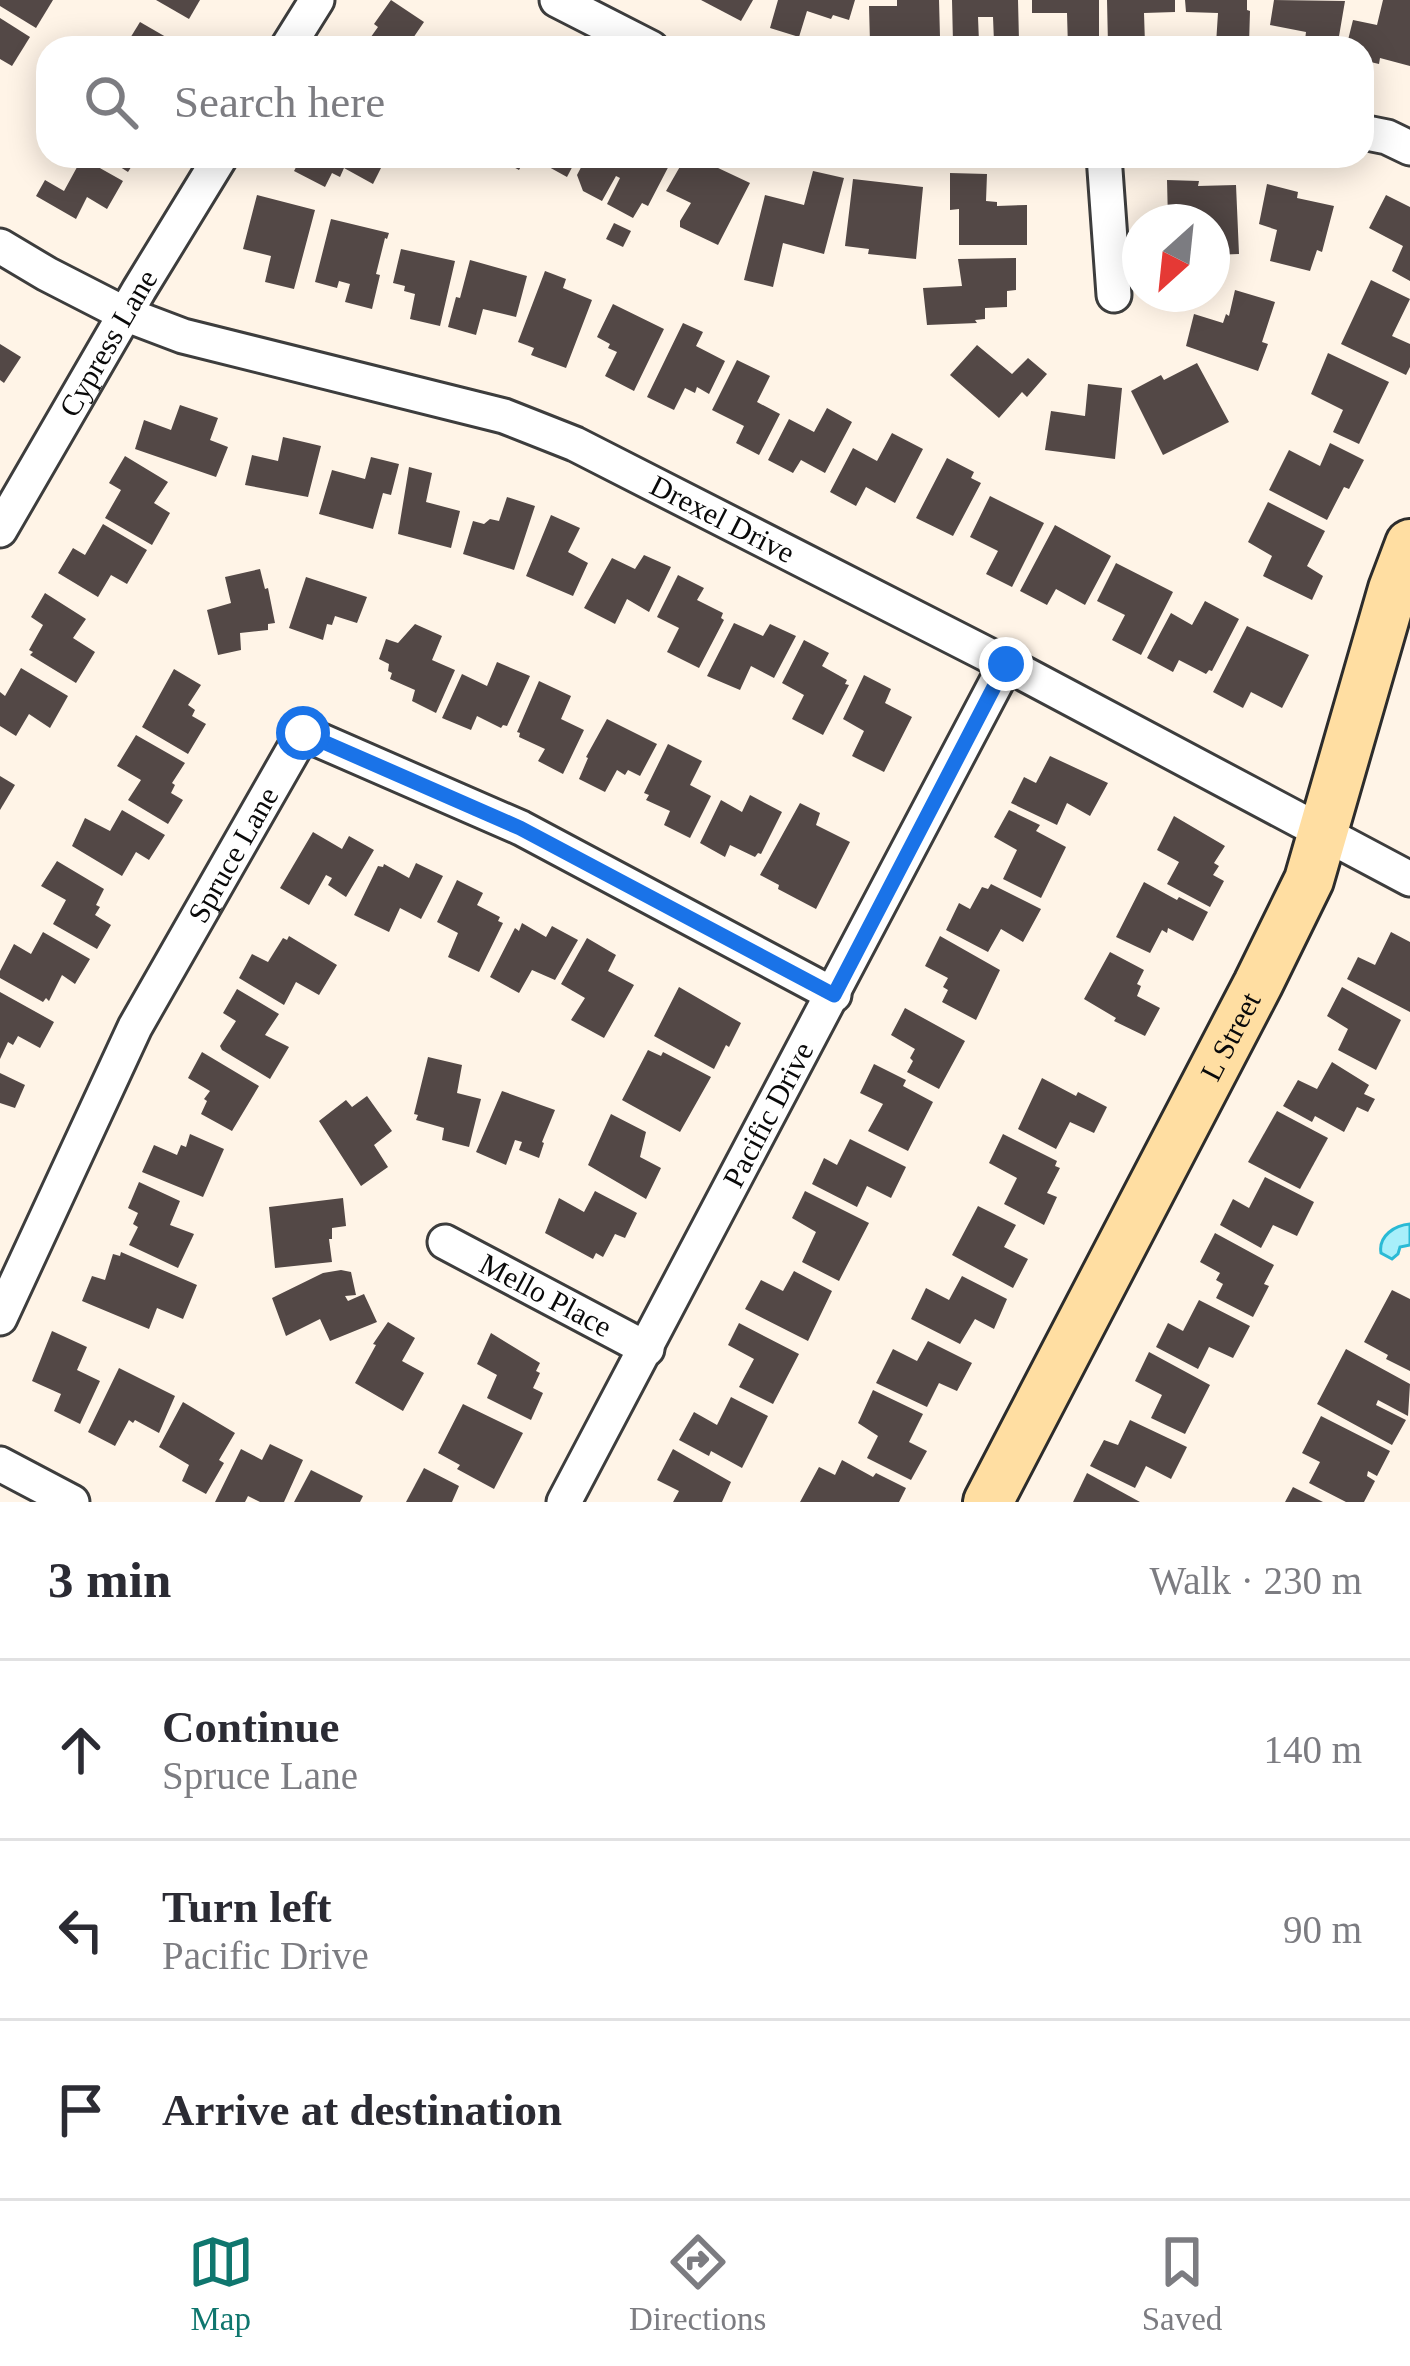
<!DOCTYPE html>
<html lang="en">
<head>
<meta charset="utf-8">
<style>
  :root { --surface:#fff; --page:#f7f7f7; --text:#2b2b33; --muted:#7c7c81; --line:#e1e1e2; --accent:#0f766e }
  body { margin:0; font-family:Georgia,serif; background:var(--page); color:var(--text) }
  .compass { position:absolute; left:1122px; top:204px; width:108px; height:108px; border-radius:50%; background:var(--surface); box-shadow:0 6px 30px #0003; rotate:207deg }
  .stop { position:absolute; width:36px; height:36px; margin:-27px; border:9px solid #1a73e8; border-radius:50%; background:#fff }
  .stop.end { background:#1a73e8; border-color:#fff; box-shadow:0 3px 12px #0008 }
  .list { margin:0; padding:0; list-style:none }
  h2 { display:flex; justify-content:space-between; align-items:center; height:156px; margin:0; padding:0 48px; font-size:51px }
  h2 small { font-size:39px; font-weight:400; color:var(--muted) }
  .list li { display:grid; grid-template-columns:78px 1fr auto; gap:36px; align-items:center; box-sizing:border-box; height:180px; padding:0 48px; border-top:3px solid var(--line) }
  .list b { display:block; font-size:45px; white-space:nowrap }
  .list p { margin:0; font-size:39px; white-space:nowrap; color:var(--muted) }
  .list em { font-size:39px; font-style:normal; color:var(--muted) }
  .icon { flex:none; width:66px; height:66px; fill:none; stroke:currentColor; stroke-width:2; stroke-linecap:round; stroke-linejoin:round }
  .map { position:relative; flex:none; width:1410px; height:1502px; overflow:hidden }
  .search { position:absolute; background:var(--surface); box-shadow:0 6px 30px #0003; left:36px; right:36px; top:36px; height:132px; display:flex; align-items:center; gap:30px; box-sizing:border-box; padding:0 42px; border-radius:36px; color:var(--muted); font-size:45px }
  .sheet { height:696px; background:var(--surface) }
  nav { display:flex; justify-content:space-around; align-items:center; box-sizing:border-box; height:168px; border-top:3px solid var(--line); background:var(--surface); font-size:33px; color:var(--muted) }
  nav a { display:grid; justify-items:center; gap:6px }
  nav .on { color:var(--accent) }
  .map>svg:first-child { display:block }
</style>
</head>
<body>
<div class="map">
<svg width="1410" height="1502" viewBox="0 0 1410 1502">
  <rect width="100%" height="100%" fill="#fff4e7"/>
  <path fill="#a8effa" stroke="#2abad5" stroke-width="3" d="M1410 1224V1245L1400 1247 1398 1254 1392 1259 1381 1253C1378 1236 1395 1225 1410 1224Z"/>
  <g fill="#534846">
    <path d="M0 0H53L36 28 0 6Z"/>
    <path d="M156 0H200L189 19Z"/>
    <path d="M391 0 424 22 409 44 415 48H363L378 27 374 24Z"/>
    <path d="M701 0H753L741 21Z"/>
    <path d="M778 0H855L849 20 833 15 831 19 807 11 799 37 770 28Z"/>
    <path d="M897 0H939L940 37H902V42L870 43 869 6H897Z"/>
    <path d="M952 0H1018L1019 41 994 42 993 17H978L979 42 953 43Z"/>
    <path d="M1032 0H1099V48H1068L1067 13H1032Z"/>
    <path d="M1107 0H1175V12L1144 13 1145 44 1108 45Z"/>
    <path d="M1185 0H1247V10L1250 11 1249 45 1216 44 1218 13 1186 12Z"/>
    <path d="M1274 0 1345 1 1337 48H1304L1306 32 1270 25Z"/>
    <path d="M1383 0H1410V66L1380 58 1379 64 1362 60V48H1346L1353 20 1377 25Z"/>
    <path d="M0 18 30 37 12 66 0 59Z"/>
    <path d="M140 22 185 48H124Z"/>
    <path d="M103 156H138L128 172Z"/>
    <path d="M302 156H387L373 184 344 168 340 177 332 173 325 187 294 171Z"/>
    <path d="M493 156H527L519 170Z"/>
    <path d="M529 156H578L567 177Z"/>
    <path d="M587 156H674L648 206 642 203 633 218 607 204 620 178 616 176 602 201 583 191 577 175Z"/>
    <path d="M686 156H711L719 160 716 167 750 183 718 245 680 227V221L691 203 666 191Z"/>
    <path d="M82 158 123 181 107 209 87 197 76 219 36 196 45 180 64 191Z"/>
    <path d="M813 171 844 178 824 254 783 243 773 287 744 280 765 195 804 205Z"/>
    <path d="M950 173 987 174 986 201 997 202V206L1027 205V245H959V209L950 210Z"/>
    <path d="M853 179 923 187 916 259 868 254 869 249 845 246Z"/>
    <path d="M1167 180 1199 181 1198 186 1236 185 1239 254 1212 255V222L1168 221Z"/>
    <path d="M1267 184 1298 192 1297 198 1334 206 1322 252 1317 250 1310 271 1270 261 1277 230 1259 224Z"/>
    <path d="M257 195 315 210 294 289 265 282 271 256 243 249Z"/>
    <path d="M1386 195 1410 207V281L1392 271 1403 246 1369 228Z"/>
    <path d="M331 219 389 233 387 239 385 238 376 274 380 275 372 309 345 302 350 284 339 281 337 288 315 282Z"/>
    <path d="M614 223 631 231 623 247 606 239Z"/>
    <path d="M401 249 455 261 440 326 410 319 415 294 404 291 405 286 393 283Z"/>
    <path d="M1016 258V290L1007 291V307L985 308V319L975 320 977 323 927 325 923 288 962 286 958 259Z"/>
    <path d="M470 260 527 276 516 317 483 309 476 335 448 327 456 297 460 298Z"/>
    <path d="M545 271 566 279 563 288 592 300 566 368 531 355 534 348 518 342Z"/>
    <path d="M1371 280 1410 299 1392 336 1410 344V367L1406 375 1341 344Z"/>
    <path d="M1235 290 1275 302 1262 342 1268 344 1258 371 1186 346 1194 314 1223 323 1226 314 1229 316Z"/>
    <path d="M613 304 664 329 634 391 605 376 617 352 608 348 610 344 597 337Z"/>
    <path d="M683 323 703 332 696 346 725 361 709 394 697 387 695 393 685 388 674 410 647 397Z"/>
    <path d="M0 344 21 357 4 383 0 380Z"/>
    <path d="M977 345 1012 374 1028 358 1047 374 1027 397 1022 392 999 418 950 375Z"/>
    <path d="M1328 353 1389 382 1359 444 1333 432 1343 410 1311 394Z"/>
    <path d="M737 360 770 376 757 402 780 414 759 455 736 443 744 426 712 410Z"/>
    <path d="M1197 363 1229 422 1163 455 1131 391 1161 375 1164 380Z"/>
    <path d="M1088 384 1122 388 1115 459 1045 450 1051 411 1085 416Z"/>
    <path d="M180 405 218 418 210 440 228 447 216 477 135 449 144 420 171 430Z"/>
    <path d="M827 408 852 422 825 473 801 460 793 473 768 460 789 419 814 432Z"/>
    <path d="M892 433 923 449 895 503 866 487 856 506 830 492 853 448 877 461Z"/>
    <path d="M283 437 321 446 308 497 245 485 252 455 278 461Z"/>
    <path d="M1330 443 1364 460 1349 489 1344 487 1327 520 1269 490 1289 450 1320 466Z"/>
    <path d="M125 456 168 482 154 503 170 513 152 545 105 518 121 490 109 483Z"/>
    <path d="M371 457 399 464 391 495 383 493 373 529 319 514 332 470 365 479Z"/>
    <path d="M947 458 974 472 971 478 981 483 953 536 916 518Z"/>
    <path d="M409 467 432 473 426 502 460 511 451 548 398 534Z"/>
    <path d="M990 496 1044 523 1012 587 986 574 998 551 970 537Z"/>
    <path d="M507 497 535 506 514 570 463 554 473 521 484 524 490 519 499 521Z"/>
    <path d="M1268 502 1325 531 1307 566 1323 576 1312 600 1263 576 1272 556 1248 542Z"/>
    <path d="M551 515 580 528 568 552 588 563 573 596 526 576Z"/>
    <path d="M103 524 147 550 127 584 111 575 98 597 58 573 73 548 85 555Z"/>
    <path d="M1055 525 1111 556 1085 605 1056 589 1047 605 1020 591Z"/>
    <path d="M644 555 671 567 649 612 627 599 615 624 584 608 612 558 635 569Z"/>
    <path d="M1116 563 1173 592 1141 655 1112 640 1125 615 1097 601Z"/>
    <path d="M260 569 265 589 268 588 275 623 268 624V630L240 633 241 650 218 655 207 610 231 603 225 577Z"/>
    <path d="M678 575 704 588 697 600 723 613 721 618 724 620 699 668 667 652 679 628 657 617Z"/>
    <path d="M306 577 367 597 357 623 335 616 332 625 327 624 323 640 289 628Z"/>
    <path d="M45 593 86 619 73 638 95 652 76 683 30 655 33 652 29 650 43 625 31 617Z"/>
    <path d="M1205 601 1239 619 1212 671 1209 670 1206 674 1179 660 1173 672 1147 658 1171 613 1192 625Z"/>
    <path d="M734 623 763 636 770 624 796 636 774 678 751 666 740 690 707 676Z"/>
    <path d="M415 624 442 636 432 660 455 670 436 713 412 701 415 690 390 679 392 673 388 671 389 664 379 659 386 639 398 643Z"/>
    <path d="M1247 626 1309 655 1282 708 1251 692 1243 708 1213 692Z"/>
    <path d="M804 640 829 653 822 666 847 680 845 684 849 685 823 735 792 719 804 695 782 683Z"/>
    <path d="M497 662 530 676 507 726 503 725 501 728 477 716 471 730 442 718 462 674 487 686Z"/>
    <path d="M21 668 68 696 50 728 29 714 16 736 0 726V692L5 696Z"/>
    <path d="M174 669 201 685 188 705 195 710 192 716 206 724 188 754 142 727Z"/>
    <path d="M864 675 891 689 885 703 912 717 884 772 852 756 864 731 843 719Z"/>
    <path d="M539 681 571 696 561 719 584 730 563 774 538 761 545 749 519 737 520 733 517 732Z"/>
    <path d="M607 719 657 744 640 776 628 770 625 775 617 770 605 792 579 779 588 758 586 757Z"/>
    <path d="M136 735 185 763 172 783 175 785 171 793 183 800 168 824 128 800 141 780 117 766Z"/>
    <path d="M668 744 702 761 690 785 711 796 690 838 664 825 670 811 646 800 649 795 644 793Z"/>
    <path d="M1050 756 1108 783 1090 816 1067 803 1057 825 1011 803 1024 777 1036 783Z"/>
    <path d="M0 776 15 785 0 810Z"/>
    <path d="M750 795 782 812 761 854 758 853 755 857 730 845 725 857 700 843 721 800 742 812Z"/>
    <path d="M800 803 820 813 816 825 850 842 816 909 778 889 779 885 760 875Z"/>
    <path d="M122 810 165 835 149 860 136 852 122 876 72 846 85 818 110 831Z"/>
    <path d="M1009 810 1040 825 1036 831 1066 847 1041 898 1003 879 1017 850 994 837Z"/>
    <path d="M1174 816 1225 846 1214 863 1219 866 1213 875 1224 881 1210 907 1167 884 1179 862 1157 850Z"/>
    <path d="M313 832 342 849 349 836 374 850 346 897 328 885 332 878 326 875 309 905 280 888Z"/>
    <path d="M57 861 104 889 96 905 100 907 95 915 111 925 97 949 53 924 66 900 41 886Z"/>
    <path d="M416 863 443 876 421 919 400 908 389 932 354 915 378 866 383 867 384 864 409 878Z"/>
    <path d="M457 880 483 893 477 905 500 917 498 921 503 923 479 972 448 957 458 933 437 922Z"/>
    <path d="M1144 882 1177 900 1179 897 1208 912 1193 941 1168 928 1167 933 1162 930 1150 953 1116 937Z"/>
    <path d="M991 884 1041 909 1023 942 1001 929 988 952 946 930 959 903 970 909 982 887 988 889Z"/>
    <path d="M522 923 546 937 552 926 578 940 555 980 532 970 519 993 490 977 515 928 519 931Z"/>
    <path d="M43 932 90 959 75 984 62 975 49 1001 46 998 43 1002 0 978V971L14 944 31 954Z"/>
    <path d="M1391 932 1410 942V1012L1347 979 1358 957 1375 965Z"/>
    <path d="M289 936 337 965 319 995 296 982 284 1005 239 978 252 954 268 962 283 938 287 940Z"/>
    <path d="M940 936 1000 970 976 1020 942 1002 948 990 943 987 948 978 925 966Z"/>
    <path d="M587 938 616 955 608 971 634 985 604 1038 571 1020 585 998 561 984Z"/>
    <path d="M1110 952 1144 970 1137 984 1141 986 1137 996 1160 1008 1145 1036 1114 1021 1116 1018 1084 999Z"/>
    <path d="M679 987 741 1023 729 1047 726 1045 714 1069 654 1036Z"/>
    <path d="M1342 987 1401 1020 1376 1070 1338 1050 1348 1029 1327 1016Z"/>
    <path d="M237 989 279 1014 265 1035 289 1047 270 1079 222 1050 220 1046 236 1021 223 1013Z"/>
    <path d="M0 992 54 1022 40 1048 18 1036 13 1045 8 1042 0 1059Z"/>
    <path d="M905 1008 965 1041 939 1089 907 1072 913 1061 910 1058 915 1049 891 1035Z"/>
    <path d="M648 1050 661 1056 663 1052 711 1077 680 1132 622 1100Z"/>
    <path d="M202 1052 259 1086 232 1131 201 1114 207 1101 204 1099 210 1091 188 1078Z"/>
    <path d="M428 1057 462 1065 457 1093 481 1099 469 1147 442 1140 444 1128 416 1120 418 1115 414 1114Z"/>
    <path d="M1332 1062 1369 1085 1364 1094 1375 1099 1368 1112 1357 1107 1344 1132 1315 1116 1312 1122 1283 1106 1298 1080 1317 1089Z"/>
    <path d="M874 1064 906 1080 903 1086 933 1102 908 1151 868 1131 883 1104 860 1093Z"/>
    <path d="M0 1073 25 1085 15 1108 0 1103Z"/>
    <path d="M1042 1078 1076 1096 1078 1092 1107 1107 1094 1133 1070 1122 1056 1149 1018 1129Z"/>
    <path d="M502 1091 555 1110 542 1142 544 1143 539 1158 519 1150 522 1142 515 1140 506 1165 476 1152Z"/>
    <path d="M367 1096 392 1131 374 1145 388 1167 361 1186 319 1121 346 1100 352 1107Z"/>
    <path d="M1277 1111 1328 1138 1300 1189 1248 1162Z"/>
    <path d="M611 1114 646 1132 640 1157 661 1168 646 1199 588 1165Z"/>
    <path d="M190 1134 224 1149 203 1197 142 1172 154 1145 177 1155 181 1145 186 1147Z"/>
    <path d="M1003 1134 1057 1161 1055 1166 1060 1168 1047 1193 1057 1197 1044 1225 1004 1204 1017 1178 989 1163Z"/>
    <path d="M850 1139 906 1167 891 1198 867 1186 857 1207 812 1184 824 1158 837 1165Z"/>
    <path d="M1265 1177 1314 1202 1297 1236 1273 1225 1261 1248 1220 1225 1233 1199 1249 1208Z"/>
    <path d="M139 1182 180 1201 170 1225 194 1234 178 1268 129 1245 138 1227 133 1224 138 1213 128 1208Z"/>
    <path d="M595 1191 637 1213 625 1238 615 1234 603 1257 596 1253 593 1259 545 1233 559 1198 584 1212Z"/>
    <path d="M805 1191 869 1223 839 1281 802 1262 816 1232 792 1218Z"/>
    <path d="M343 1198 346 1226 332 1228V1239H329L332 1262 275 1268 269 1207Z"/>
    <path d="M978 1206 1016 1225 1004 1247 1028 1259 1013 1288 952 1255Z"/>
    <path d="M1215 1233 1274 1265 1264 1284 1269 1286 1253 1317 1216 1298 1223 1284 1216 1280 1220 1273 1200 1262Z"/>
    <path d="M121 1252 197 1285 183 1319 157 1308 149 1329 82 1301 92 1276 105 1280 113 1254 120 1256Z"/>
    <path d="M341 1270 351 1272 356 1295 345 1296 348 1301 364 1294 377 1322 330 1341 320 1319 286 1336 272 1298 323 1273Z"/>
    <path d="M794 1271 832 1291 808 1341 745 1309 761 1280 783 1291Z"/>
    <path d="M962 1276 1007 1299 994 1329 975 1319 960 1344 911 1319 926 1288 949 1300Z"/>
    <path d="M1392 1290 1410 1299V1371L1386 1359 1388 1355 1364 1342Z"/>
    <path d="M1199 1300 1250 1326 1233 1358 1209 1347 1198 1369 1156 1347 1168 1323 1183 1331Z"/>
    <path d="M388 1322 415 1338 402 1361 424 1373 403 1411 355 1383 376 1345 373 1344Z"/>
    <path d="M739 1323 799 1354 773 1404 739 1387 754 1359 728 1345Z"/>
    <path d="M52 1331 87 1347 77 1370 100 1381 80 1424 54 1411 61 1394 32 1381Z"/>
    <path d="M491 1333 540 1363 536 1371 540 1373 533 1388 543 1393 531 1420 487 1398 497 1375 477 1364Z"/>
    <path d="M928 1341 972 1363 957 1391 939 1383 927 1407 876 1383 893 1349 917 1361Z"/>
    <path d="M1346 1349 1410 1384 1408 1416 1378 1400 1376 1405 1406 1420 1392 1445 1317 1404Z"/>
    <path d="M1149 1352 1210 1385 1185 1434 1151 1418 1162 1395 1135 1381Z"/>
    <path d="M119 1368 175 1396 159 1433 135 1420 133 1423 129 1420 115 1446 88 1432Z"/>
    <path d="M873 1390 923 1414 909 1442 927 1451 911 1480 867 1458 878 1436 858 1423Z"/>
    <path d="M731 1397 768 1416 742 1468 711 1451 709 1456 679 1440 694 1412 717 1425Z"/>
    <path d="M183 1402 235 1433 219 1460 224 1463 206 1494 182 1481 189 1465 159 1447Z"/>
    <path d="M463 1404 523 1433 494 1489 457 1469 460 1465 438 1453Z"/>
    <path d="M1321 1416 1390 1451 1377 1476 1368 1471 1367 1476 1375 1481 1364 1502H1346L1309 1483 1320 1462 1302 1453Z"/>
    <path d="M1130 1420 1187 1447 1171 1479 1146 1466 1135 1488 1090 1466 1104 1440 1118 1445Z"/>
    <path d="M270 1444 303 1460 284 1502H260L248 1496 245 1502H215L241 1449 262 1460Z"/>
    <path d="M673 1449 731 1482 722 1502H673L679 1491 657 1480Z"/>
    <path d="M842 1460 873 1477 876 1473 906 1488 899 1502H800L819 1467 835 1475Z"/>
    <path d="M424 1468 459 1486 452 1502H406Z"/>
    <path d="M311 1470 363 1496 360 1502H294Z"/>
    <path d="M1087 1473 1140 1502H1073Z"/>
    <path d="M1293 1487 1323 1502H1285Z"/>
  </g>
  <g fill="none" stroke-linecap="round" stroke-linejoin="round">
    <g stroke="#3d3d3d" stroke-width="39">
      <g id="street">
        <path d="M557 0 651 48"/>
        <path d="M287 48 317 0"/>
        <path d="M1362 132 1387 137 1410 148"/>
        <path d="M1104 156 1114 295"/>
        <path id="s1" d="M0 246 47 274 125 314 183 336 504 416 575 444 1006 664 1410 879"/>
        <path id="s2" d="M0 530 139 290 221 156"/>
        <path id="s3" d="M445 1242 647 1349"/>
        <path id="s4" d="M0 1318 135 1027 303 733 521 828 834 995"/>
        <path d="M0 1464 72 1502"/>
        <path id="s5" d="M564 1502 1006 664"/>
      </g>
    </g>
    <g stroke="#2c2c2c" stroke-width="54">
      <g id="secondary">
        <path id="s6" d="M988 1502 1258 984 1309 880 1393 589 1410 544"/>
      </g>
    </g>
    <use href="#street" stroke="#fff" stroke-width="33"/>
    <use href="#secondary" stroke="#ffdea2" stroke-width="48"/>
  </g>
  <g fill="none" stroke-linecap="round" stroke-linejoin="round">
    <path stroke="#1a73e8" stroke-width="15" d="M303 733 520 828 834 995 1006 664"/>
  </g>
  <g text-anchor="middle" stroke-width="12" stroke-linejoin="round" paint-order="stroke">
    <g font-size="30" fill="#0a0a0a" stroke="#fff">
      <text dy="10" stroke="none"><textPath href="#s2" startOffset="216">Cypress Lane</textPath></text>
      <text dy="10" stroke="none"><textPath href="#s1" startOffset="777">Drexel Drive</textPath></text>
      <text dy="10" stroke="none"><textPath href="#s4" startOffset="519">Spruce Lane</textPath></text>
      <text dy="10" stroke="none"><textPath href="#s6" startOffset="525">L Street</textPath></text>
      <text dy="10" stroke="none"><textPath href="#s5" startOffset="438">Pacific Drive</textPath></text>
      <text dy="10" stroke="none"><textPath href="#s3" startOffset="114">Mello Place</textPath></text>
    </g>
  </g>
</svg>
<svg class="compass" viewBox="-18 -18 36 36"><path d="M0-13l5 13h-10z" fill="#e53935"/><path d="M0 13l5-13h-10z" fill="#7c7c81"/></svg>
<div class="stop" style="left:303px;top:733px"></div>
<div class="stop end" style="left:1006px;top:664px"></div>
<div class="search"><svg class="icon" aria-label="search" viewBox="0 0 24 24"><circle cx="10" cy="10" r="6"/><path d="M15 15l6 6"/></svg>Search here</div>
</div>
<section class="sheet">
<h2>3 min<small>Walk · 230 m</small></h2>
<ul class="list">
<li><svg class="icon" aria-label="ahead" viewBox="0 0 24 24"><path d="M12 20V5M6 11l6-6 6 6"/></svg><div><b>Continue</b><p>Spruce Lane</p></div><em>140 m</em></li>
<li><svg class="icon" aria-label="left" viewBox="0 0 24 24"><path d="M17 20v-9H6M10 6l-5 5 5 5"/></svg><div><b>Turn left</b><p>Pacific Drive</p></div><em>90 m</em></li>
<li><svg class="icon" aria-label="arrive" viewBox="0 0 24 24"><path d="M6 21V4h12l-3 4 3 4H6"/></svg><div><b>Arrive at destination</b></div></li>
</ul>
</section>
<nav>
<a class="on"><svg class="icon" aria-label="map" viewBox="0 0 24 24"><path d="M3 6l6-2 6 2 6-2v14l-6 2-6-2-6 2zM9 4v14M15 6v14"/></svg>Map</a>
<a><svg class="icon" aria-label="directions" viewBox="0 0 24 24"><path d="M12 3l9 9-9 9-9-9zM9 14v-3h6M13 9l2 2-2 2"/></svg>Directions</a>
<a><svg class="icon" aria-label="saved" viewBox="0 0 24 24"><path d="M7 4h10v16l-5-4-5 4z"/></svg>Saved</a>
</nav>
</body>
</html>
